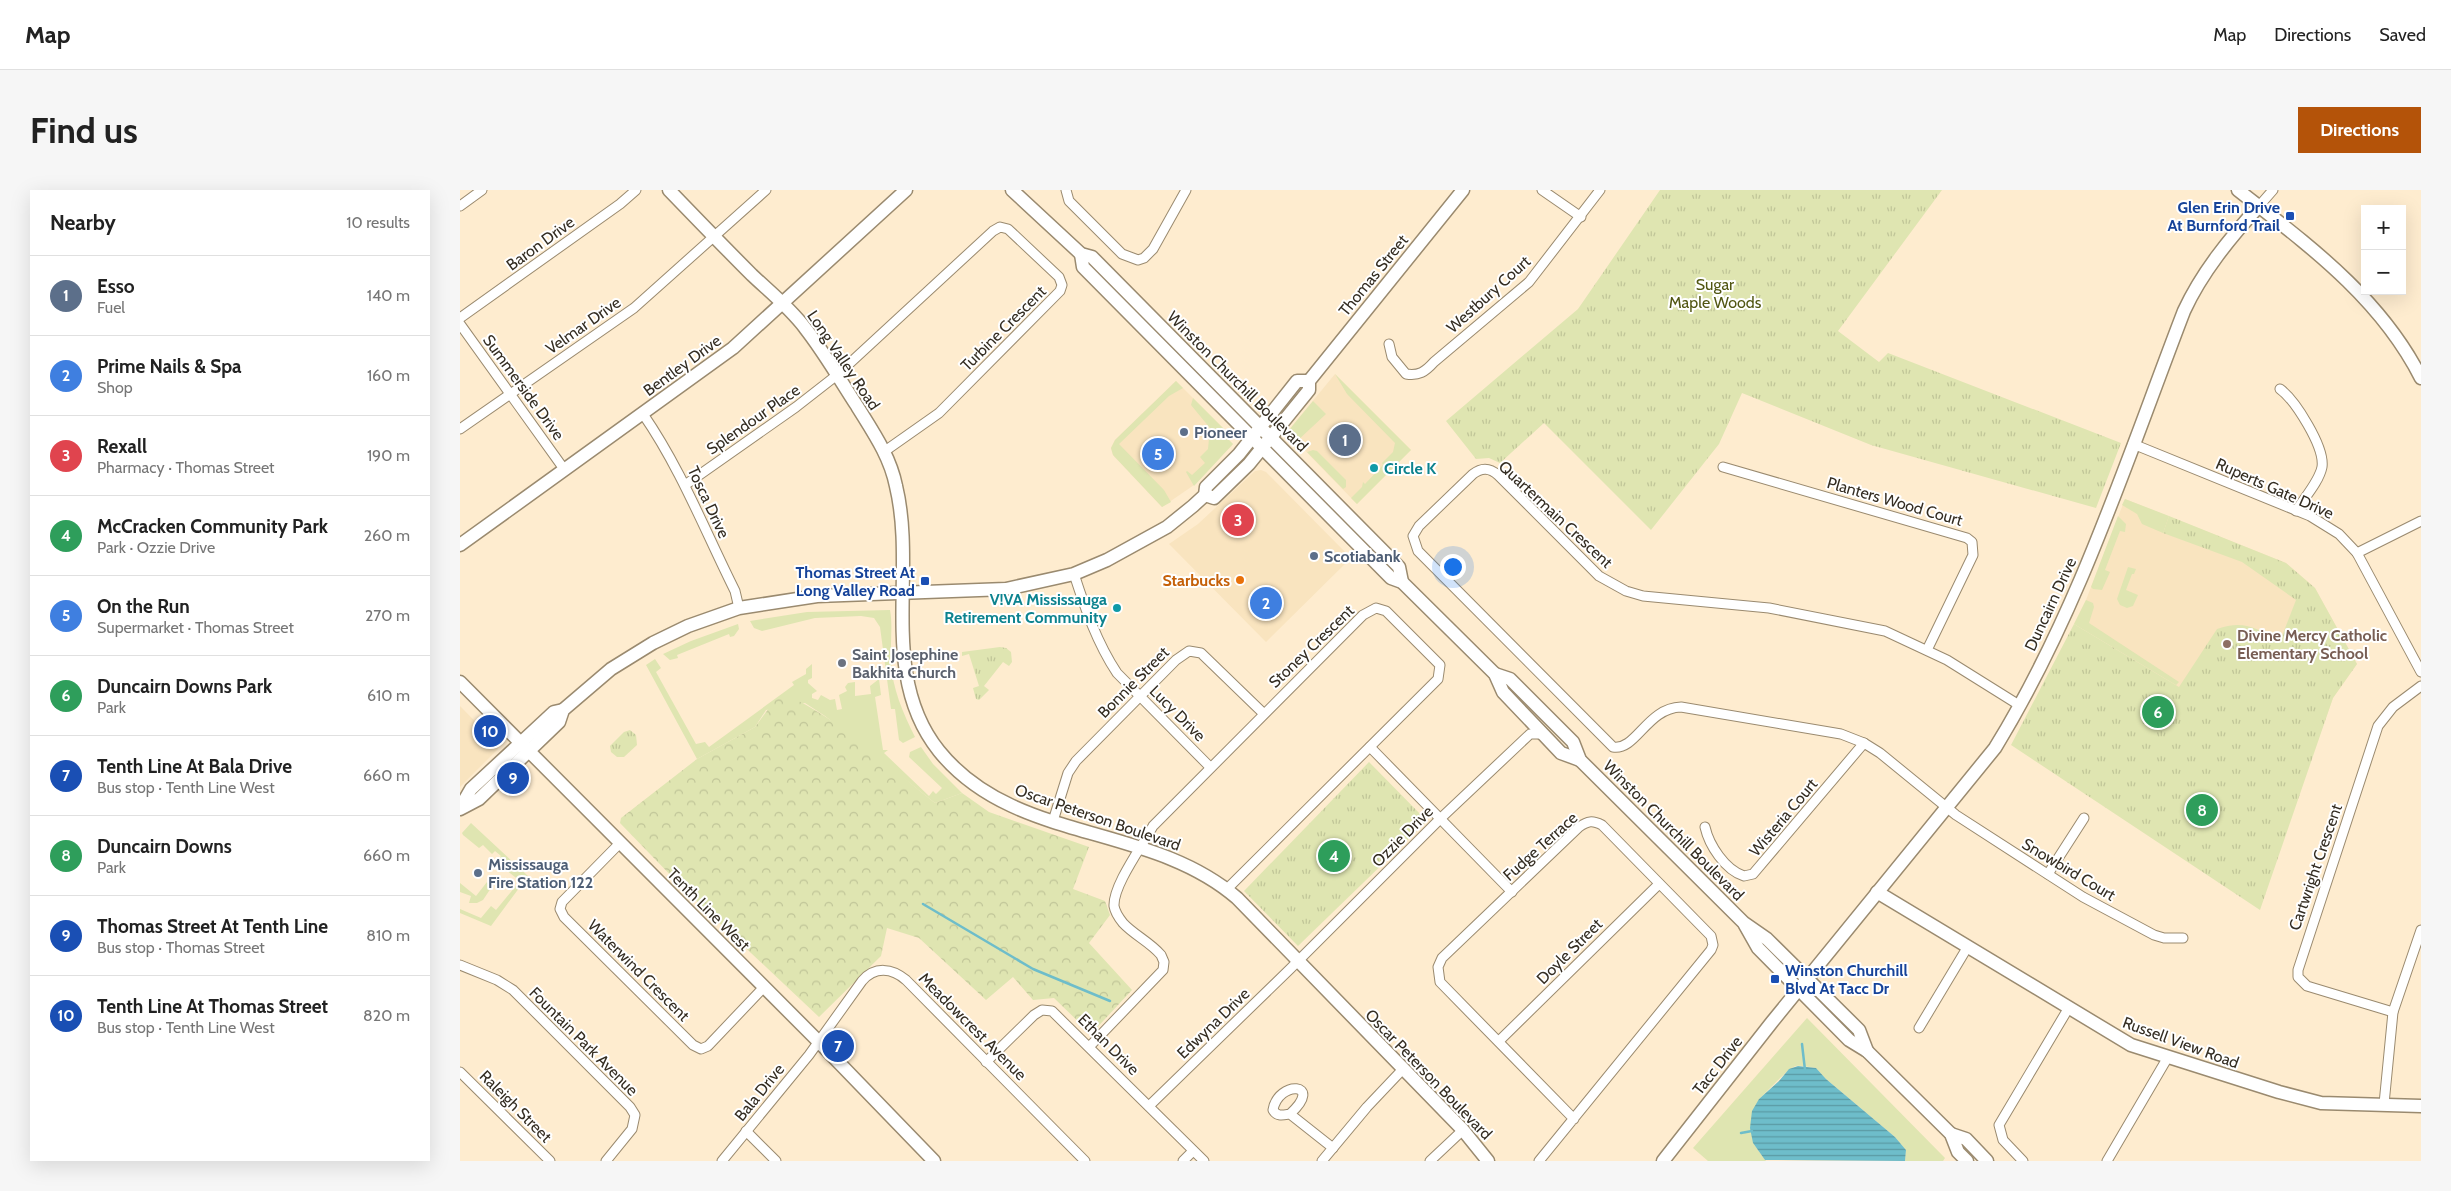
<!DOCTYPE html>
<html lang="en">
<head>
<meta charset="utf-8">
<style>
  :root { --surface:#fff; --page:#f6f6f6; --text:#222; --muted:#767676; --line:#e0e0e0; --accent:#b45309 }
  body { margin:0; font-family:Cabin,sans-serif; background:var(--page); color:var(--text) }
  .controls { position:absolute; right:15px; top:15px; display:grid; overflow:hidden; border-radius:0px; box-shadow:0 5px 20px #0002 }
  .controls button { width:45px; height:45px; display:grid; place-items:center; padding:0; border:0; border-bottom:1px solid var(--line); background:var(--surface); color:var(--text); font:25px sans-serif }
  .you { position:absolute; left:992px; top:376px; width:18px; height:18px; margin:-12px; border:4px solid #fff; border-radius:50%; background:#1a73e8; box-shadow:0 0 0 8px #1a73e833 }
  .badge { display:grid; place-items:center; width:32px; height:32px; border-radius:50%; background:var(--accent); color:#fff; font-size:16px; font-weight:700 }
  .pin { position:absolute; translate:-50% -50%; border:2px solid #fff; box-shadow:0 1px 5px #0006 }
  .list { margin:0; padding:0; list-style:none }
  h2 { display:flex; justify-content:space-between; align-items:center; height:65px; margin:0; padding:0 20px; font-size:21px }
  h2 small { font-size:16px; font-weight:400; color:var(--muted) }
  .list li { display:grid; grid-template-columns:32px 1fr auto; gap:15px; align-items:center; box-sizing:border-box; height:80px; padding:0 20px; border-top:1px solid var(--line) }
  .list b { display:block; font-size:19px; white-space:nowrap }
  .list p { margin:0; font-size:16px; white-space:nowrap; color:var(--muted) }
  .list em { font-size:16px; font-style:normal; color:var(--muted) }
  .map { position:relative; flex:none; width:1961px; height:971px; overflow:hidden; border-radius:0px }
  header { display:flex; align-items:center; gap:30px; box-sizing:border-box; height:70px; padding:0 25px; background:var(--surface); border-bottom:1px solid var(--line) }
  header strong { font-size:24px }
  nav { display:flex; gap:28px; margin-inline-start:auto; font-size:18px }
  .intro { display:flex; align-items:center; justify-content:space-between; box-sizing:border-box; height:120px; padding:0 30px }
  h1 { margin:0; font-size:35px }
  .button { padding:12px 22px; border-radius:0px; background:var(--accent); color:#fff; font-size:18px; font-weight:700 }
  main { display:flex; gap:30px; padding:0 30px }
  aside { flex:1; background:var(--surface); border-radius:0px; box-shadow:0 5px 20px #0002 }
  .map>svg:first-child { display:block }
</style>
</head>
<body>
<header>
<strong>Map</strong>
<nav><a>Map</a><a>Directions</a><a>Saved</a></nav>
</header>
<div class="intro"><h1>Find us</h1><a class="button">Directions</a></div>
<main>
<aside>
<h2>Nearby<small>10 results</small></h2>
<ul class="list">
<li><span class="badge" style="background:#5c6f8a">1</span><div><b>Esso</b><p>Fuel</p></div><em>140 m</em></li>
<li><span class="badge" style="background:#3f7fe0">2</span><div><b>Prime Nails &amp; Spa</b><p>Shop</p></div><em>160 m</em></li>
<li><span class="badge" style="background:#e0444e">3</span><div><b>Rexall</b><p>Pharmacy · Thomas Street</p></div><em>190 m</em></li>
<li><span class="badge" style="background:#2e9e5b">4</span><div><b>McCracken Community Park</b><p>Park · Ozzie Drive</p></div><em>260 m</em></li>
<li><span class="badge" style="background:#3f7fe0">5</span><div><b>On the Run</b><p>Supermarket · Thomas Street</p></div><em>270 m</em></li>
<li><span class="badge" style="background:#2e9e5b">6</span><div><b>Duncairn Downs Park</b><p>Park</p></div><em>610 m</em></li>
<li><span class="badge" style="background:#1a4fb4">7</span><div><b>Tenth Line At Bala Drive</b><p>Bus stop · Tenth Line West</p></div><em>660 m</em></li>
<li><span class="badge" style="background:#2e9e5b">8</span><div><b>Duncairn Downs</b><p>Park</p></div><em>660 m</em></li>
<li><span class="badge" style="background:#1a4fb4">9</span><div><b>Thomas Street At Tenth Line</b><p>Bus stop · Thomas Street</p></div><em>810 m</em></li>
<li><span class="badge" style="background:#1a4fb4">10</span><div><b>Tenth Line At Thomas Street</b><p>Bus stop · Tenth Line West</p></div><em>820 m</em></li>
</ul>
</aside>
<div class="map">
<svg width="1961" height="971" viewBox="0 0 1961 971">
  <defs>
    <pattern id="forest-crowns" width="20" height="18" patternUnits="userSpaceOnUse" patternTransform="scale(1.25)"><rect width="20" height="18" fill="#dfe5b1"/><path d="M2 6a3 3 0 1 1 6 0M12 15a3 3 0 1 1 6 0" fill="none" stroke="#c0c598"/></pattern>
    <pattern id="park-tufts" width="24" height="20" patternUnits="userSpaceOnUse" patternTransform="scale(1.25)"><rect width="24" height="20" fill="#dfe5b1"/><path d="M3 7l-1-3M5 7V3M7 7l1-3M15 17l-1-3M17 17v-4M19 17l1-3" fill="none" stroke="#c0c598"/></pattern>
    <pattern id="water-rules" width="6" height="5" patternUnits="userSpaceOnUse" patternTransform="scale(1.25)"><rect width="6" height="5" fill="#6ebdca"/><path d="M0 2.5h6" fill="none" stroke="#5b9aa4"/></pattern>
  </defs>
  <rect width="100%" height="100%" fill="#feeccf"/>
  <g fill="#f9e4bf">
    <path d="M875 184 951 260 897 314 829 244V240Z"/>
    <path d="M716 191 768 243 765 246 773 254 734 295 702 317 653 265 651 258 655 250Z"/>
    <path d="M801 280 806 282 891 368 806 452 709 354 738 334 795 281Z"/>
    <path d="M1665 309 1826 373 1855 398 1897 474 1873 508 1852 567 1731 505 1614 434 1626 410Z"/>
    <path d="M0 516 37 554 38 559 0 597Z"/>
  </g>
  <g fill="#dfe5b1">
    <path d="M875 184 951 260 897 314 891 308 902 297 903 292 905 294 923 275 922 273 933 262 935 253 887 204Z"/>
    <path d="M716 191 723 198 709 206 659 254 704 300 711 312 702 317 653 265 651 258 655 250Z"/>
    <path d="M733 208 768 243 765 246 773 254 734 296 726 282 727 281 732 285 745 273 740 267 748 259 750 238 731 215Z"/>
    <path d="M853 211 866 224 836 252 829 244V240Z"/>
    <path d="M853 260 857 261 886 290V297L883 299 847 262Z"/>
    <path d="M1665 309 1709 326 1703 343 1682 334 1677 324 1662 315Z"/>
    <path d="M1658 326 1666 334 1665 342 1660 341 1645 380 1650 382 1642 400 1633 399 1631 397Z"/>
    <path d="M1668 377 1676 379 1674 384H1672L1666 400 1678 405 1673 416 1667 418 1660 415 1657 409Z"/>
    <path d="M1626 410 1633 413 1634 417 1629 433 1719 492 1716 495 1614 434Z"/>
    <path d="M430 420C433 436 430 454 431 471 432 498 443 523 455 547L443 553 439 550 435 519H431L420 437 414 428 401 426 355 428 302 441 294 438 290 431 347 422Z"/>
    <path d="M278 434 279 439 274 446 270 447 269 444 217 465 218 468 210 470 203 464 231 451Z"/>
    <path d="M195 469 201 478 196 482 236 554 245 552 249 557 334 495 332 492 346 484V479L352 474V488L348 490V493L357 501 352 504V508L358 510 361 505 370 510 375 509 377 520 382 519 379 505 387 501 385 497 388 493 395 492V506L411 504 410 496 419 489 421 505 415 507 423 560H428L424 563 469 606 473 601 476 604 482 598 449 567 450 562 461 557 473 574 502 603 475 613 365 526 345 513 306 520 295 537 237 569 186 475Z"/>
    <path d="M11 633 68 686 31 736 0 723V719L21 728 31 716 36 720 60 691 36 672 41 666 35 661 32 664 23 655 19 658 3 645 2 643Z"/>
    <path d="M27 692 31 698 23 710 17 713H9L11 706 0 702V693L16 706Z"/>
    <path d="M1347 828 1485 968 1483 971H1445L1446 960 1435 947 1366 889 1356 878C1350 878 1342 875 1336 876 1328 878 1308 901 1299 909L1293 953 1306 971H1248L1233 958Z"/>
  </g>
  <path fill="url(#forest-crowns)" d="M327 506C377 526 431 579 475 613L502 603 529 622 629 657 613 699 645 711 650 725 629 753 672 800 631 844 594 808 573 810 553 787 526 810 459 748 427 738 421 766 359 827 239 714 233 706 221 696 160 633 161 628 237 569 295 537 315 510Z"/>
  <g fill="url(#park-tufts)">
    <path d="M1200 0H1482L1378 141 1419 172 1428 163 1661 253 1636 318 1411 255 1282 203 1259 254 1191 340 1084 233 1040 273 1029 268 1016 269 986 231 1118 119Z"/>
    <path d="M1709 326 1826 373 1855 398 1897 474 1873 508 1800 720 1551 555 1614 434 1719 497 1757 439C1784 429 1797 439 1820 451L1836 410 1782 372 1703 343Z"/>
    <path d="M540 457 546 458 551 462 552 472 549 476 543 472 524 496 529 500 519 510 516 509 513 498 519 496 509 464 502 466V462Z"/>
    <path d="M170 540 176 545 177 555 164 567H157L151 562 150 556 164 542Z"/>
    <path d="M909 572 967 631 838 756 784 701Z"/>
  </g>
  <path fill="url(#water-rules)" d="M1338 876 1356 878 1366 889 1435 947 1446 960 1445 971 1305 970 1293 953 1290 938 1292 921 1299 909 1319 891 1329 879Z"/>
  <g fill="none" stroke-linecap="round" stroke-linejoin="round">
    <g stroke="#6ebdca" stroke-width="2.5">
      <path d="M463 714 573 779 650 811"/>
      <path d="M1342 854 1345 880"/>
      <path d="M1281 943 1292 941"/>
    </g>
    <g stroke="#9a8a6f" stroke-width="11">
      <g id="street">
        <path d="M606 0 609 11 662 64 678 70 684 68 693 59 726 0"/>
        <path d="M1082 0 1121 27"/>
        <path d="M0 16 22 0"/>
        <path d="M1799 16 1813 0"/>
        <path d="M0 128 160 14 176 0"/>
        <path d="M0 134 104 279"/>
        <path d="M929 154 932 167 946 184C959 186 965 182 974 172L1069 92 1140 0"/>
        <path d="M1820 199C1835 210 1865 257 1862 277 1859 292 1844 308 1836 321"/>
        <path d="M183 224C221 279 245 341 275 401L279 418"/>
        <path d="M0 239 174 118 306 0"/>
        <path d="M1673 254 1850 326 1879 344 1897 363 1961 482"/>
        <path d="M1263 277 1507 348 1512 352 1513 365 1467 460"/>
        <path d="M225 295 336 217 377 185 533 41 540 37 548 39 599 87 602 95 600 101 479 223 425 261"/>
        <path d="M1897 363 1961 331"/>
        <path d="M614 384C625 418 637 453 657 483L750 577"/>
        <path d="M1559 515 1487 470 1425 441 1309 418 1183 406 1166 401 1139 386 1038 285C1030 278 1022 277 1013 284L959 336 953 346 958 361 1153 557C1176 561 1187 518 1221 517L1381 544 1404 553 1420 563 1496 625 1623 707 1694 745 1704 748H1723"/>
        <path d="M910 557 1052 702"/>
        <path d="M593 631 608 583 616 571 716 470 729 461 741 463 803 523"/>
        <path d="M1245 637C1249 655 1265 680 1284 686L1293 684 1404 553"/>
        <path d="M160 653 102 712 100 719 104 727 233 855 241 859 248 856 304 797"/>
        <path d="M1588 684 1624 628"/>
        <path d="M0 775 37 790 53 800 170 917 175 925 172 939 146 971"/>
        <path d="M1933 822 1847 796 1838 787V780L1918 536 1933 517 1961 496"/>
        <path d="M1459 838 1507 758"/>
        <path d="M1039 851 1199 694"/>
        <path d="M630 856 703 780 704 772 701 765C690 752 674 745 663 733 659 728 655 722 654 716 653 695 683 655 693 636L903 425 916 418 926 421 980 475 978 489 767 699"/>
        <path d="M526 872 574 825 582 820 592 821 744 971"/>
        <path d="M0 882 90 971"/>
        <path d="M1924 914 1933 822 1961 740"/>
        <path d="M689 916 830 779 981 628 1070 544H1083"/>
        <path d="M830 924C865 892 818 890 813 920 817 927 823 925 830 924L873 958"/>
        <path d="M286 941 316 971"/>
        <path d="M262 971 349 865 402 791C415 776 432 778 446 790L625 971"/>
        <path d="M723 971 733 961"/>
        <path d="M862 971 907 917 943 879"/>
        <path d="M970 971 1003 940"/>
        <path d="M1079 971 1251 760 1253 755 1251 746 1142 635C1132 630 1128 631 1119 637L982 768 978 777 980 792 1114 929"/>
        <path d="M1563 971 1543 950 1539 935 1608 819"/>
        <path d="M1647 971 1708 867"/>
      </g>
    </g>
    <g stroke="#9a8a6f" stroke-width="15">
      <g id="secondary">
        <path d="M209 0C236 28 264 57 292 85 310 102 330 118 345 138 364 162 380 190 397 216 413 242 430 266 436 296 457 383 418 485 479 561 554 654 689 632 777 708L1003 940 1028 971"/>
        <path d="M552 0 621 64 632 67 939 377 942 392"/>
        <path d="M1778 0C1848 55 1920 107 1961 188"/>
        <path d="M621 64 623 77 931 388 942 392 1035 484 1043 502 1101 563 1120 570"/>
        <path d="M745 305 754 308 789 274 849 200V191L1003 0"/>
        <path d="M0 355 273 158 446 0"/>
        <path d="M1035 484 1050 489 1113 552 1120 570 1284 733 1307 749 1399 840 1407 861"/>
        <path d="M0 492 358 851 474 971"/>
        <path d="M0 618 11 599 94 522 103 520"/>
        <path d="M0 619 19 609 99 532 103 520 151 479 193 453 228 436 279 418 357 406 546 399 614 384 647 370 707 337 733 316 745 305 746 297 779 264 837 191H849"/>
        <path d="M1417 702 1671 855 1819 902 1861 913 1961 916"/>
        <path d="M1285 735 1298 758 1389 850 1407 861 1491 944 1498 962 1507 971"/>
        <path d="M1491 944 1506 949 1527 971"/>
        <path d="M1203 971 1312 832 1535 558C1618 423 1667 269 1724 121 1742 82 1770 48 1799 16"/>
      </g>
    </g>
    <use href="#street" stroke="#fff" stroke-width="9"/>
    <use href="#secondary" stroke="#fff" stroke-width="12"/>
  </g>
  <g fill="#1a4fb4" stroke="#fff" stroke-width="2">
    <rect x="1825" y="21" width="10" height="10" rx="2.5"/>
    <rect x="460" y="386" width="10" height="10" rx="2.5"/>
    <rect x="1310" y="784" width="10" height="10" rx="2.5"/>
  </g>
  <g fill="#5c6f8a" stroke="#fff" stroke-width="2">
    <circle cx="724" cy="242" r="5"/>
    <circle cx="854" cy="366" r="5"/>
    <circle cx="18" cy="683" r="5"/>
  </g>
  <g fill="#0f9aa8" stroke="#fff" stroke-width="2">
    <circle cx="914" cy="278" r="5"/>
    <circle cx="657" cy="418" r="5"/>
  </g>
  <circle fill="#e8710a" stroke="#fff" stroke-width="2" cx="780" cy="390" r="5"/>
  <circle fill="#8d6e63" stroke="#fff" stroke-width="2" cx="1767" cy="454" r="5"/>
  <circle fill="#6b7280" stroke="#fff" stroke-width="2" cx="382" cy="473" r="5"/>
  <g text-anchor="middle" stroke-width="4" stroke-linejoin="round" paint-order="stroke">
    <g font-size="16" font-weight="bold" fill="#164399" stroke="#fff" text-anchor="end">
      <text x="1820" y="23">Glen Erin Drive<tspan x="1820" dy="18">At Burnford Trail</tspan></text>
      <text x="455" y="388">Thomas Street At<tspan x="455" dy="18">Long Valley Road</tspan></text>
      <text x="1325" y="786" text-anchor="start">Winston Churchill<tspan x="1325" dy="18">Blvd At Tacc Dr</tspan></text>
    </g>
    <g font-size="16" fill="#342d22" stroke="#fff">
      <text transform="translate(80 53) rotate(-36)" y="6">Baron Drive</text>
      <text transform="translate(913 85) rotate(-51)" y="6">Thomas Street</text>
      <text transform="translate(1028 104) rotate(-42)" y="6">Westbury Court</text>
      <text transform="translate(123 135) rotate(-35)" y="6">Velmar Drive</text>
      <text transform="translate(543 138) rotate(-45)" y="6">Turbine Crescent</text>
      <text transform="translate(384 170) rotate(56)" y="6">Long Valley Road</text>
      <text transform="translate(222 175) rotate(-36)" y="6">Bentley Drive</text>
      <text transform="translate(778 191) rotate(45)" y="6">Winston Churchill Boulevard</text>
      <text transform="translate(64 197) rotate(54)" y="6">Summerside Drive</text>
      <text transform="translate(293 229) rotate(-35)" y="6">Splendour Place</text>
      <text transform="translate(1815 298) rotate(24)" y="6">Ruperts Gate Drive</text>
      <text transform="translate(1435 311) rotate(16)" y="6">Planters Wood Court</text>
      <text transform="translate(249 312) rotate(65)" y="6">Tosca Drive</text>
      <text transform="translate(1096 324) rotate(43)" y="6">Quartermain Crescent</text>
      <text transform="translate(1590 414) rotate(-65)" y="6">Duncairn Drive</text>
      <text transform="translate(851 456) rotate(-44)" y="6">Stoney Crescent</text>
      <text transform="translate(673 492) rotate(-45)" y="6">Bonnie Street</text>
      <text transform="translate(718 523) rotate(45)" y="6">Lucy Drive</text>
      <text transform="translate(638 627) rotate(19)" y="6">Oscar Peterson Boulevard</text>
      <text transform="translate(1323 627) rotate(-50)" y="6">Wisteria Court</text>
      <text transform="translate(1214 640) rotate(45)" y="6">Winston Churchill Boulevard</text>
      <text transform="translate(942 646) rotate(-45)" y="6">Ozzie Drive</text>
      <text transform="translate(1080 656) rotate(-42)" y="6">Fudge Terrace</text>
      <text transform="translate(1855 677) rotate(-71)" y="6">Cartwright Crescent</text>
      <text transform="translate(1609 679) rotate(31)" y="6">Snowbird Court</text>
      <text transform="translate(249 719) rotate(45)" y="6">Tenth Line West</text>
      <text transform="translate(1109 761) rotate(-45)" y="6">Doyle Street</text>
      <text transform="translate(179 780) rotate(45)" y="6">Waterwind Crescent</text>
      <text transform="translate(753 833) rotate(-44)" y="6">Edwyna Drive</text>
      <text transform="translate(513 836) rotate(45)" y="6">Meadowcrest Avenue</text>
      <text transform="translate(124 851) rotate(45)" y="6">Fountain Park Avenue</text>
      <text transform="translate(1721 852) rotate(20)" y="6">Russell View Road</text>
      <text transform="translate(649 854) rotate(45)" y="6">Ethan Drive</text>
      <text transform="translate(1257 875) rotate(-52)" y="6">Tacc Drive</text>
      <text transform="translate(969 884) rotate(46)" y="6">Oscar Peterson Boulevard</text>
      <text transform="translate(299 902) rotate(-51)" y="6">Bala Drive</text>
      <text transform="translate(56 916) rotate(45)" y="6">Raleigh Street</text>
    </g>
    <g font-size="16" fill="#515612" stroke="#fff">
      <text x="1255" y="100">Sugar<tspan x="1255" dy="18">Maple Woods</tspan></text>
    </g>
    <g font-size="16" font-weight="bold" fill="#4e5e75" stroke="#fff" text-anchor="start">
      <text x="734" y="248">Pioneer</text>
      <text x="864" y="372">Scotiabank</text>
      <text x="28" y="680">Mississauga<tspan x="28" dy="18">Fire Station 122</tspan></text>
    </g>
    <g font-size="16" font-weight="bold" fill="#0d838f" stroke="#fff" text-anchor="start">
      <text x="924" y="284">Circle K</text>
      <text x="647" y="415" text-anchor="end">V!VA Mississauga<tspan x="647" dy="18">Retirement Community</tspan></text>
    </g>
    <g font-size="16" font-weight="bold" fill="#c56008" stroke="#fff" text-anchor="end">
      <text x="770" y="396">Starbucks</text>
    </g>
    <g font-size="16" font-weight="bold" fill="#785e54" stroke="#fff" text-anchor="start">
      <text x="1777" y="451">Divine Mercy Catholic<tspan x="1777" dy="18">Elementary School</tspan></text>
    </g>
    <g font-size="16" font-weight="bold" fill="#5b616d" stroke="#fff" text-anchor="start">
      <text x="392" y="470">Saint Josephine<tspan x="392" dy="18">Bakhita Church</tspan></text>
    </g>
  </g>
</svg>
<div class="controls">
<button>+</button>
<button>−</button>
</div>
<div class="you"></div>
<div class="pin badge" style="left:885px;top:250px;background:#5c6f8a">1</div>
<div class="pin badge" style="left:806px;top:413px;background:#3f7fe0">2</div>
<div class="pin badge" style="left:778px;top:330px;background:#e0444e">3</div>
<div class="pin badge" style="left:874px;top:666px;background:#2e9e5b">4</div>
<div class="pin badge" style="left:698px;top:264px;background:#3f7fe0">5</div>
<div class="pin badge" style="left:1698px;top:522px;background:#2e9e5b">6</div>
<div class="pin badge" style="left:378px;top:856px;background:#1a4fb4">7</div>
<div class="pin badge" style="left:1742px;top:620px;background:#2e9e5b">8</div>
<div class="pin badge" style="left:53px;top:588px;background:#1a4fb4">9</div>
<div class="pin badge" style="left:30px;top:541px;background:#1a4fb4">10</div>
</div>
</main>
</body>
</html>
